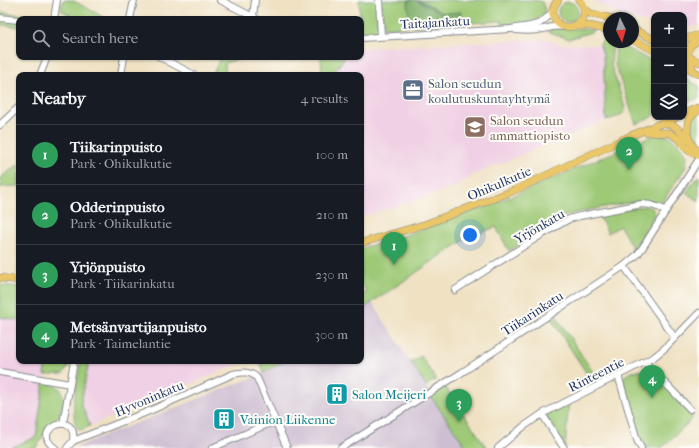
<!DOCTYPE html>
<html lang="en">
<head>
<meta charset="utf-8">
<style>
  :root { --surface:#171b24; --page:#242831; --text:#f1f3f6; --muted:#9ea1a6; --line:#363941; --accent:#d1495b }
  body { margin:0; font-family:"IM FELL French Canon",serif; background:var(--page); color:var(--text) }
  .controls { position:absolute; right:12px; top:12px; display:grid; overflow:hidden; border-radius:8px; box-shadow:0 1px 3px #0004 }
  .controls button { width:36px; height:36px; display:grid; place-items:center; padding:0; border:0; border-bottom:1px solid var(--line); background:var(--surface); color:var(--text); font:20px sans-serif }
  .compass { position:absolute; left:603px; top:12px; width:36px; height:36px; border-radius:50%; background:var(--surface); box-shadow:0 1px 3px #0004; rotate:175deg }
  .you { position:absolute; left:470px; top:235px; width:14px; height:14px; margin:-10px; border:3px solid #fff; border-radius:50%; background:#1a73e8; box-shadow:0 0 0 6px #1a73e833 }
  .badge { display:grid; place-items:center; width:26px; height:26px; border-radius:50%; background:var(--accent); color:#fff; font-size:13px; font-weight:700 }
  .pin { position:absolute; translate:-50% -33px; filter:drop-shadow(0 1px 2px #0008) }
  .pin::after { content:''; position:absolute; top:21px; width:14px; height:12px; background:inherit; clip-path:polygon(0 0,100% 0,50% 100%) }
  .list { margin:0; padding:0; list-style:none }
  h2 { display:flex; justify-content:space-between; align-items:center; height:52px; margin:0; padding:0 16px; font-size:17px }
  h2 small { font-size:13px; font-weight:400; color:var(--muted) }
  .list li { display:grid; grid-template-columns:26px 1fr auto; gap:12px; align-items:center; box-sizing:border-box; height:60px; padding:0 16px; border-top:1px solid var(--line) }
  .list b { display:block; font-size:15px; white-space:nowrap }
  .list p { margin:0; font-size:13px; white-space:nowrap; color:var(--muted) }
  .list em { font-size:13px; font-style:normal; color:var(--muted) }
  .icon { flex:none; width:22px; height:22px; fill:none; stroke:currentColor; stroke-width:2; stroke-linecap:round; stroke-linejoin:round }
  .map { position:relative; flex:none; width:699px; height:448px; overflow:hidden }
  .search { position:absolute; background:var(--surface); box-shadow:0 1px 3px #0004; left:16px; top:16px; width:348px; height:44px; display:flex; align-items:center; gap:10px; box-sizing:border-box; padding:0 14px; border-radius:8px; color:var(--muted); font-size:15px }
  .panel { position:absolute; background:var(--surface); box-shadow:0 1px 3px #0004; left:16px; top:72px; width:348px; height:292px; border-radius:8px }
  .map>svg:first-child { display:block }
</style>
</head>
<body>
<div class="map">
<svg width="699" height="448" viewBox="0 0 699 448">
  <rect width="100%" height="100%" fill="#fdfcf7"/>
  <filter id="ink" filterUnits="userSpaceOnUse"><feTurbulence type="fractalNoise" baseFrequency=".025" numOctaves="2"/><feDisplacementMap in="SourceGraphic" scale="8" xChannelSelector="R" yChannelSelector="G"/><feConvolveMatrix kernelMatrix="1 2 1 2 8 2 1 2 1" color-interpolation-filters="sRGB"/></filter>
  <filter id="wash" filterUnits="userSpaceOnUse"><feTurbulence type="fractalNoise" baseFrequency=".012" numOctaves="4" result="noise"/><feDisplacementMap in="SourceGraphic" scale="16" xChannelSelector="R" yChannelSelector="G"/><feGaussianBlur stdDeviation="0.9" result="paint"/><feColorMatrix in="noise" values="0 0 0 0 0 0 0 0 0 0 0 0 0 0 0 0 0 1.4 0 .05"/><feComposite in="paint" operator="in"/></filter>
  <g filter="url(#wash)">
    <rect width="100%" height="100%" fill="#efe1c2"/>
    <g fill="#f0d0e4">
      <path d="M593 0H699V25L684 28V15H654V24L639 21 617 13 593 1Z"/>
      <path d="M545 39 560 44 600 45 603 55 606 120 473 175 451 189 361 217V75H332L345 57H361V48Z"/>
      <path d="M0 317 19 321V361H46L44 387 36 437 10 448H0Z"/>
      <path d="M89 361H246L90 426 81 403Z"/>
    </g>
    <path fill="#cebed1" d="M372 302 426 386 431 397 467 448H78V446L269 371 284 361H361V310Z"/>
    <g fill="#9ec976" stroke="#5c7c6a">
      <path d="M63 0H72L107 19H77L61 10Z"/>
      <path d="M359 0H377L379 32 362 34 361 36Z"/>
      <path d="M381 0H417L435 8 419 0H536L542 2 545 10C540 26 517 24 502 25V21L384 28Z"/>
      <circle cx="568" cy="12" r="10"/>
      <path d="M0 12 48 18V19H19V27L0 25Z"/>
      <path d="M556 27 595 30 594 31 569 39 546 31Z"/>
      <path d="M605 35 609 37V42H613L611 65 625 108V112L617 117 606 120 603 55 600 45Z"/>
      <path d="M616 43 654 62V116L636 124 615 65Z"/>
      <path d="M221 57H247L225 63 226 74 212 75Z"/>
      <path d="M321 57H345L332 75H322Z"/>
      <path d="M684 78 699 86V98L684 103Z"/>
      <path d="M699 113V146C690 135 689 128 694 115Z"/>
      <path d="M655 135 669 136 680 145 687 156 686 167 662 202 644 200 588 210 565 216 509 251 496 227 467 238 361 310V296L367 292 361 283V248L394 239 483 208Z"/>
      <path d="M19 164V186L0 187V178Z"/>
      <path d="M699 176V201L686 193 694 181Z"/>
      <path d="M646 206 652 208 655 213 640 240 633 249 620 226 608 233 598 214Z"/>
      <path d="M0 285 19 287V321L0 317Z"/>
      <path d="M556 316 598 380 593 383 551 319Z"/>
      <path d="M421 356 436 379 426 386 411 362Z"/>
      <path d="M46 361H69V365L63 374 44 375Z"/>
      <path d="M81 361H89L81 403 90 426 81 430 78 429C68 415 78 377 81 361Z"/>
      <path d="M260 361H284L264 373Z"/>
      <path d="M646 370 652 372 692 414V419L662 448H644L639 436 623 381C624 371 638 371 646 370Z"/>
      <path d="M44 382 52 384 60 388 64 398 59 417 46 432 36 448H10L36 437Z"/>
      <path d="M445 387 487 448H467L431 397Z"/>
      <path d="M569 401 565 448 545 416 546 414Z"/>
    </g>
    <path fill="#7ead67" stroke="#4c6e62" d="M408 0H415L443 13 461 12 457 23 409 25Z"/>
  </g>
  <g filter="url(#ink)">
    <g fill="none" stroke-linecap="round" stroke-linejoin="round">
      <g stroke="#858890" stroke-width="8">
        <g id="minor">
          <path d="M220 0 257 19"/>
          <path d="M379 0 381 36"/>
          <path d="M253 17 255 0"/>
          <path d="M0 18 19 20"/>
          <path d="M54 19 57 0"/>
          <path d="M130 19 134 0"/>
          <path d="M516 30C525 31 535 31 543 29 550 28 555 25 563 27"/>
          <path d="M361 38 511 29C533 24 537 30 553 11"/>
          <path d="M160 57 194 75"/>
          <path d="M40 75 47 57"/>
          <path d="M121 75 124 57"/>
          <path d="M0 125 19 107"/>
          <path d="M624 266 675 338"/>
          <path d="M455 290 538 237 569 219 580 216 642 204 651 205 666 210"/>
          <path d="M645 362 690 409"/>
          <path d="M0 372 70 384"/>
          <path d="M618 375 637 440 641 448"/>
          <path d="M542 414 564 448"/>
          <path d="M63 424 74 361"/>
          <path d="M73 441 147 412 233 374C243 372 250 371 257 378L287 448"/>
          <path d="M55 448C28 430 78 408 73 441L67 448"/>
          <path d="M212 448 275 421"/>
          <path d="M341 448 461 373 624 266 637 255 643 247 699 159"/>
          <path d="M498 448 523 427 542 414 654 357 665 348 699 313"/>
        </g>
      </g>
      <g stroke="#858890" stroke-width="8">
        <g id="major">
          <path d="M558 0C554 5 551 11 554 17 563 40 598 19 579 0"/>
          <path d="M584 8 591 14 610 18"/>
          <path d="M575 26H590L609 30"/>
          <path d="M633 29 654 40"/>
          <path d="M684 39 699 35"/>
          <path d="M633 40 654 50"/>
          <path d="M687 56 699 62"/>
          <path d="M684 66 699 74"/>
          <path d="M693 70C688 56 683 47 699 40"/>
          <path d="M684 114 697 108"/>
          <path d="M664 123C677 125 678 129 687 139"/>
          <path d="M647 132 670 133 680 140 688 150 699 156"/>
          <path d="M698 153C688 140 685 134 689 118L699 110"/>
          <path d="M361 243 426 224 513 191 630 136 677 117"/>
          <path d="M0 278 19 280"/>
        </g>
      </g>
      <use href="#minor" stroke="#fff" stroke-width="6"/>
      <use href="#major" stroke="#eac769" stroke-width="7"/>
    </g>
  </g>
  <defs>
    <g id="office-square" transform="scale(1.15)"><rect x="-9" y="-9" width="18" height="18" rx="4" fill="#5c6f8a" stroke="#fdfcf7"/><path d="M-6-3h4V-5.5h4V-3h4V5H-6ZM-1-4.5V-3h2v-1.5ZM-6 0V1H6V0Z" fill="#fff"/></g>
    <g id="school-square" transform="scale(1.15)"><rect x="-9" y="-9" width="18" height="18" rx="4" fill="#8d6e63" stroke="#fdfcf7"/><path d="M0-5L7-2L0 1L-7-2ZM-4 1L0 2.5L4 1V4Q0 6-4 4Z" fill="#fff"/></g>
    <g id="building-square" transform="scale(1.15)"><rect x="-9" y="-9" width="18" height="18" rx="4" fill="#0f9aa8" stroke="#fdfcf7"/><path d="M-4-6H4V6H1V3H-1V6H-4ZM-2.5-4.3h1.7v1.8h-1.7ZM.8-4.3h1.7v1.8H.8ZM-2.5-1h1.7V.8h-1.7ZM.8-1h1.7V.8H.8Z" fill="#fff"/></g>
  </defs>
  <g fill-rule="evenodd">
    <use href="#office-square" x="413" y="90"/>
    <use href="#school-square" x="475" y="127"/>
    <use href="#building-square" x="337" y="394"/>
    <use href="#building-square" x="224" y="419"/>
  </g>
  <g text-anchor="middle" stroke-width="4" stroke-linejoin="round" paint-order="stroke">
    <g font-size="13" fill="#1b2f5e" stroke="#fdfcf7">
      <text transform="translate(435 22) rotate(-3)" y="5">Taitajankatu</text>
      <text transform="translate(499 183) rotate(-23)" y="5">Ohikulkutie</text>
      <text transform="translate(539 226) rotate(-30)" y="5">Yrjönkatu</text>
      <text transform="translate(532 313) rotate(-33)" y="5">Tiikarinkatu</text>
      <text transform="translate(596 374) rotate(-27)" y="5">Rinteentie</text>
      <text transform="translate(149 398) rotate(-23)" y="5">Hyvoninkatu</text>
    </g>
    <g font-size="13" fill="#4e5e75" stroke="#fdfcf7" text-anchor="start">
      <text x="428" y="88">Salon seudun<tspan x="428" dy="15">koulutuskuntayhtymä</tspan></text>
    </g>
    <g font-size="13" fill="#785e54" stroke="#fdfcf7" text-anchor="start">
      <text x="490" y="125">Salon seudun<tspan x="490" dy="15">ammattiopisto</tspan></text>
    </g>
    <g font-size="13" fill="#0d838f" stroke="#fdfcf7" text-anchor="start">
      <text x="352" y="399">Salon Meijeri</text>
      <text x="240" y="424">Vainion Liikenne</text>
    </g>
  </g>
</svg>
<div class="controls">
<button>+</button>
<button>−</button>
<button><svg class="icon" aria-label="layers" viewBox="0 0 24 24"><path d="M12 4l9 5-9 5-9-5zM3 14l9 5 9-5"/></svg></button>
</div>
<svg class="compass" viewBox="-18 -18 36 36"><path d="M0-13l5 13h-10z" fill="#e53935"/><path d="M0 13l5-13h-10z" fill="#9ea1a6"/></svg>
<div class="you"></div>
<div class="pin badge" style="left:394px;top:265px;background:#2e9e5b">1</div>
<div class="pin badge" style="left:629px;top:170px;background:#2e9e5b">2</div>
<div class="pin badge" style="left:459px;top:422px;background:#2e9e5b">3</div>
<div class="pin badge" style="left:652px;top:398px;background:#2e9e5b">4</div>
<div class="search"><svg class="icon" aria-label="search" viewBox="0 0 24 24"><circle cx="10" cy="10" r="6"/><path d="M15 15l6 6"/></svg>Search here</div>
<section class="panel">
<h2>Nearby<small>4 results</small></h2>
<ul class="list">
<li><span class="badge" style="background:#2e9e5b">1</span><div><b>Tiikarinpuisto</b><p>Park · Ohikulkutie</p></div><em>100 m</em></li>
<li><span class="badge" style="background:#2e9e5b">2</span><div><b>Odderinpuisto</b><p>Park · Ohikulkutie</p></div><em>210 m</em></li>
<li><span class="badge" style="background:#2e9e5b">3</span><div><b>Yrjönpuisto</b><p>Park · Tiikarinkatu</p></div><em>230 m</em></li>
<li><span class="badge" style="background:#2e9e5b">4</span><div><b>Metsänvartijanpuisto</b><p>Park · Taimelantie</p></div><em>300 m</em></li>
</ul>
</section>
</div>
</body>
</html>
